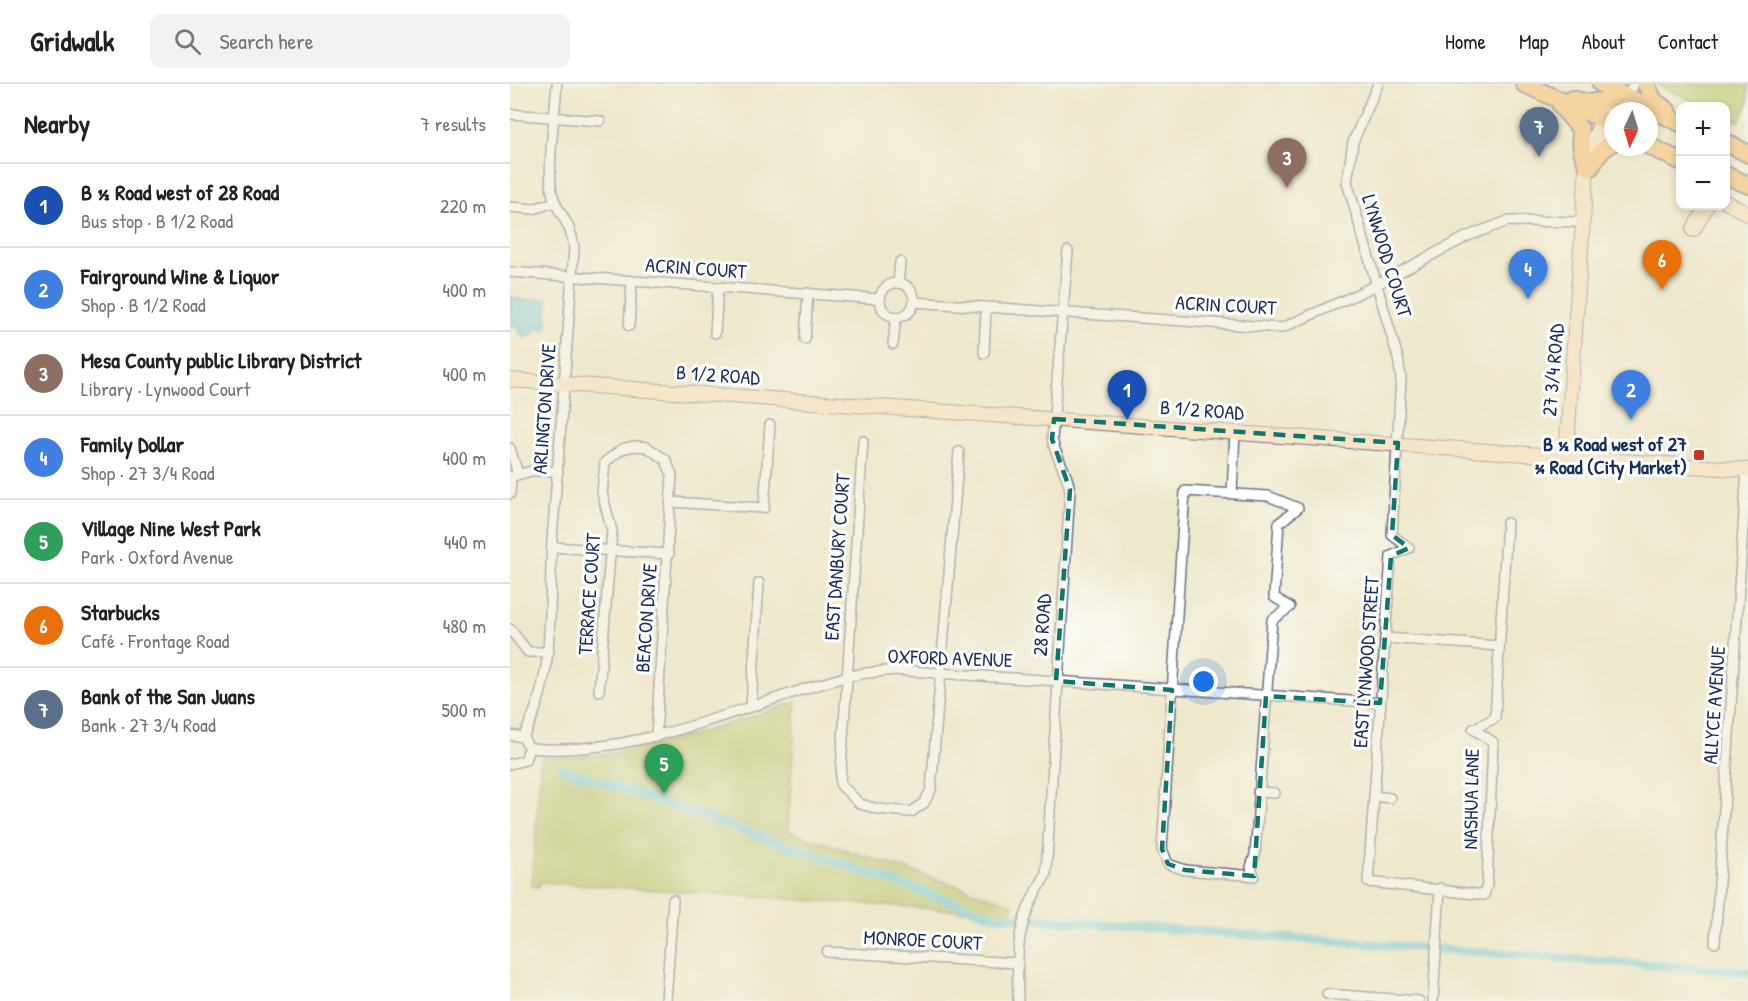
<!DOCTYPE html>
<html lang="en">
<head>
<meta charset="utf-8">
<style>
  :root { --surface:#fff; --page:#f2f2f2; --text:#222; --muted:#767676; --line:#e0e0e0; --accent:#1a73e8 }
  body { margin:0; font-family:"Patrick Hand",sans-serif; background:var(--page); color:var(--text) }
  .controls { position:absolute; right:18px; top:18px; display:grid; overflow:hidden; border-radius:12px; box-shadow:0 3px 9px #0003 }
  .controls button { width:54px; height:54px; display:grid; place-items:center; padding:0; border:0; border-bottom:2px solid var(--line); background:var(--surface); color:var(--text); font:30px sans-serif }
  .compass { position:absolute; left:1094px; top:18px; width:54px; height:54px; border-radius:50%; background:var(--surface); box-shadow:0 3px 9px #0003; rotate:184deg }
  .you { position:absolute; left:694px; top:598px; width:21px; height:21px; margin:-15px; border:4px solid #fff; border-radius:50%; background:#1a73e8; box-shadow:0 0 0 9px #1a73e833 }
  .badge { display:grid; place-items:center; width:39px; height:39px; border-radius:50%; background:var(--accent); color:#fff; font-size:20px; font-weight:700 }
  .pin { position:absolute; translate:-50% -50px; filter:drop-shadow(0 2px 3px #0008) }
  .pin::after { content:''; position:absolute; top:32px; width:21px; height:18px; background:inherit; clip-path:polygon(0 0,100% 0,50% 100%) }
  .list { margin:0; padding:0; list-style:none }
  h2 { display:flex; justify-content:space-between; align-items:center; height:78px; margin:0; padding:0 24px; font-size:26px }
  h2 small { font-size:20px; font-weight:400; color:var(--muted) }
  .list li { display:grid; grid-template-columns:39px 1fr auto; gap:18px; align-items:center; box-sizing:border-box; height:84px; padding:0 24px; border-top:2px solid var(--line) }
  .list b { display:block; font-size:22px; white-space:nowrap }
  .list p { margin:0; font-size:20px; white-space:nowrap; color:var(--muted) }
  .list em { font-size:20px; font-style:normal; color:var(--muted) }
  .icon { flex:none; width:33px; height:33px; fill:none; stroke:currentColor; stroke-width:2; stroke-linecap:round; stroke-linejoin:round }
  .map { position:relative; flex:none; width:1238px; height:917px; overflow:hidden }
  header { display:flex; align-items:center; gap:36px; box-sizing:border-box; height:84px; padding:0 30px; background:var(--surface); border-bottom:2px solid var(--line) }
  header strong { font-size:28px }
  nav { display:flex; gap:33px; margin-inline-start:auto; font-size:21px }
  .search { width:420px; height:54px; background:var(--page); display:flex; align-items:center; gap:15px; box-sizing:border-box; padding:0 21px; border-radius:12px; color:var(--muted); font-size:22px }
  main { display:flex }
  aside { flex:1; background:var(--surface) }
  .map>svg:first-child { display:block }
</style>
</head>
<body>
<header>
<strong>Gridwalk</strong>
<div class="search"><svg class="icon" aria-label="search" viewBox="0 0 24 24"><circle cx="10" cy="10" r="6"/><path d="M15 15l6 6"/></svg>Search here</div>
<nav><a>Home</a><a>Map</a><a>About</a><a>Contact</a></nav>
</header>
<main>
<aside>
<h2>Nearby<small>7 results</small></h2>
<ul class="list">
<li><span class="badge" style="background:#1a4fb4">1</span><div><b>B ½ Road west of 28 Road</b><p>Bus stop · B 1/2 Road</p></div><em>220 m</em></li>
<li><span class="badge" style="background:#3f7fe0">2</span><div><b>Fairground Wine &amp; Liquor</b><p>Shop · B 1/2 Road</p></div><em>400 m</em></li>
<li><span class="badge" style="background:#8d6e63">3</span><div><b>Mesa County public Library District</b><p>Library · Lynwood Court</p></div><em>400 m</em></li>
<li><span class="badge" style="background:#3f7fe0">4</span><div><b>Family Dollar</b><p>Shop · 27 3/4 Road</p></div><em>400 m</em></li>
<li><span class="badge" style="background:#2e9e5b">5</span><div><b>Village Nine West Park</b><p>Park · Oxford Avenue</p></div><em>440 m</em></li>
<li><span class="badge" style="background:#e8710a">6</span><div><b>Starbucks</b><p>Café · Frontage Road</p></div><em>480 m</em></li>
<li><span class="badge" style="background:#5c6f8a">7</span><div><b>Bank of the San Juans</b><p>Bank · 27 3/4 Road</p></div><em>500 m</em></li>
</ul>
</aside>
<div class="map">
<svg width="1238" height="917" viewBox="0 0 1238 917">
  <rect width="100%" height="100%" fill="#fff"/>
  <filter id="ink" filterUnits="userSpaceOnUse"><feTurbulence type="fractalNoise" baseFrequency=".0167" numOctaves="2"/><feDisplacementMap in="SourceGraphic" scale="12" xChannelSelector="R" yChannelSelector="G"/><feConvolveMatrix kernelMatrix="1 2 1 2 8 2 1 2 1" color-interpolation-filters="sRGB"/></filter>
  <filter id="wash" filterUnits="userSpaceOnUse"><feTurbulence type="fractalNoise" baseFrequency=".008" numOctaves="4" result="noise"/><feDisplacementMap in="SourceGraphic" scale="24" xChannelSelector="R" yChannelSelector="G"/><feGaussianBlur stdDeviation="1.35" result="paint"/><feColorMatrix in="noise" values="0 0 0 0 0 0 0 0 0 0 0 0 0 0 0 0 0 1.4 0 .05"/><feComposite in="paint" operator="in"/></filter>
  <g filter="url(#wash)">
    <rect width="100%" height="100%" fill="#eee8cc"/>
    <g fill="#b2c265" stroke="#667862" stroke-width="1.5">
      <path d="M1145 0H1238V20L1229 38 1216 32V22H1195Z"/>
      <path d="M286 618 278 747 503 820 500 830 30 798 29 803 22 802 31 673C121 676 202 645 286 618Z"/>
    </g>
    <path fill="#61c8de" stroke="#3e7c9e" stroke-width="1.5" d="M0 212 12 216 38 215 37 244 34 246 29 244 18 254 12 253 8 243 0 241Z"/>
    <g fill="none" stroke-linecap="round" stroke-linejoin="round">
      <path stroke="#61c8de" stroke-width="9" d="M51 684 484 832 1238 888"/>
    </g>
  </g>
  <g filter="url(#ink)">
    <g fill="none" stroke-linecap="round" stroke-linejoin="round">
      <g stroke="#657084" stroke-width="12">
        <g id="street">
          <path d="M868 0 843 58 837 98 888 274 891 294 882 451 899 464 881 472 858 798 974 811 977 801 983 658 963 645 985 634 997 439"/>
          <path d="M1117 13 1124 0"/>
          <path d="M0 30 90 37"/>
          <path d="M0 123 23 125 45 118"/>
          <path d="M0 188 370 215"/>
          <path d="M388 199 390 178"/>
          <circle cx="387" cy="216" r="17"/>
          <path d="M404 218 772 244 852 208 958 152 998 137 1073 138"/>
          <path d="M119 242 122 197"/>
          <path d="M205 249 208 203"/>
          <path d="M295 255 298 209"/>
          <path d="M383 260 386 233"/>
          <path d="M474 269 476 223"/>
          <path d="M353 357 330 700 350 720 368 725 401 728 414 719 421 706 449 368"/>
          <path d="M0 364 8 390"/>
          <path d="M0 393 21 387H48"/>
          <path d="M675 407 758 412 788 424 769 439 764 513 780 523 762 536 745 771 741 783 744 792 675 786 658 780 652 765Z"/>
          <path d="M722 409 725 348"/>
          <path d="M0 410 1 392"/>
          <path d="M162 418 254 424 260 341"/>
          <path d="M42 463 159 470"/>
          <path d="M0 545 18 568H39"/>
          <path d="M875 554 989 562"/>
          <path d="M89 607 102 447 92 409 95 378 112 365 124 362 137 363 156 376 162 391 146 653"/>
          <path d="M241 623 249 499"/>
          <path d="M0 651 13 653 19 664 15 676 0 680"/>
          <path d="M13 653C47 592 38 524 42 456 50 359 57 261 64 164 61 136 46 129 42 108 37 83 45 28 47 0"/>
          <path d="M19 664C129 674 231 621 335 593 350 589 368 588 384 586L870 619"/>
          <path d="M748 708 765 709"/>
          <path d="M865 712 880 714"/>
          <path d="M1205 859 1237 385"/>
          <path d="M317 868 507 879"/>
          <path d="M817 910 909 917"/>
          <path d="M156 917 163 816"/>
          <path d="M508 917C507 864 506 836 536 791L560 406C557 387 546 374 542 355L558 167"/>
          <path d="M923 917 930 804"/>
        </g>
      </g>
      <g stroke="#657084" stroke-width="16">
        <g id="secondary">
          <path d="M1086 71 1103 37"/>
          <path d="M1216 118 1238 130"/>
          <path d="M1183 146 1197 122"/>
          <path d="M0 296 1238 386"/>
          <path d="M1056 372 1077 81 1080 64 1104 8"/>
        </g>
      </g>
      <g stroke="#657084" stroke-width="20">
        <g id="highway">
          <path d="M1014 0 1103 40"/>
          <path d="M1091 0 1170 39"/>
          <path d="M1136 0 1144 17 1157 26"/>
          <path d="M1062 15 1079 19 1117 13"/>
          <path d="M1051 22 1070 45 1072 67 1077 81"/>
          <path d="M1216 58 1238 70"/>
          <path d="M1139 62 1170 77"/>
          <path d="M1080 84 1091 67 1103 58"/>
          <path d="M1216 91 1238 101"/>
        </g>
      </g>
      <use href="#street" stroke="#fff" stroke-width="9"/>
      <use href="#secondary" stroke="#fde5c5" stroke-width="14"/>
      <use href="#highway" stroke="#fbbd6e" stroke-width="16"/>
    </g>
  </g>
  <path d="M0 0H1238V917H0ZM544 335 888 359 882 451 899 464 881 472 870 619 756 612 744 792 675 786 658 780 652 765 662 606 546 597 560 406 542 355Z" fill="#eee8cc" fill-opacity=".55" fill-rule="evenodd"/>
  <path fill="none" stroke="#0f766e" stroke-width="4.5" stroke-dasharray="12 8" stroke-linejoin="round" d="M544 335 888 359 882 451 899 464 881 472 870 619 756 612 744 792 675 786 658 780 652 765 662 606 546 597 560 406 542 355Z"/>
  <rect fill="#c8321e" stroke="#fff" stroke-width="2" x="1183" y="365" width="12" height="12" rx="3"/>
  <g text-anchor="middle" stroke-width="6" stroke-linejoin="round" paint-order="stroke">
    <g font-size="20" fill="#1b2f5e" stroke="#fff">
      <text transform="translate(877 172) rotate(73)" y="7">LYNWOOD COURT</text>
      <text transform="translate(186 184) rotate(4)" y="7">ACRIN COURT</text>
      <text transform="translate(716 221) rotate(3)" y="7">ACRIN COURT</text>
      <text transform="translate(1043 286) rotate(-85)" y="7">27 3/4 ROAD</text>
      <text transform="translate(208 291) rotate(4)" y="7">B 1/2 ROAD</text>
      <text transform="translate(34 325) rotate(-86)" y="7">ARLINGTON DRIVE</text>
      <text transform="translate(692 326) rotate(4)" y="7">B 1/2 ROAD</text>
      <text transform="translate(327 473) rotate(-86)" y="7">EAST DANBURY COURT</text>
      <text transform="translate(79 510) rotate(-86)" y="7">TERRACE COURT</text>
      <text transform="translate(136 534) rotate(-86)" y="7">BEACON DRIVE</text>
      <text transform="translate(532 541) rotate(-86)" y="7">28 ROAD</text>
      <text transform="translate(440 574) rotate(2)" y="7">OXFORD AVENUE</text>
      <text transform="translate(856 578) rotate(-86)" y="7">EAST LYNWOOD STREET</text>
      <text transform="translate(1204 621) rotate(-86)" y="7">ALLYCE AVENUE</text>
      <text transform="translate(961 715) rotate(-89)" y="7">NASHUA LANE</text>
      <text transform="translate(413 856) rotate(3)" y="7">MONROE COURT</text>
    </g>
    <g font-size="20" font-weight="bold" fill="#1b2f5e" stroke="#fff" text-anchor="end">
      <text x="1177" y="367">B ½ Road west of 27<tspan x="1177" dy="23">¾ Road (City Market)</tspan></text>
    </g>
  </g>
</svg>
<div class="controls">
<button>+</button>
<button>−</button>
</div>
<svg class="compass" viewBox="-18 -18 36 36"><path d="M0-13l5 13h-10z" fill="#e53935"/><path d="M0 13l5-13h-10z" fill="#767676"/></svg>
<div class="you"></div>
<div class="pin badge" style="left:617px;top:336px;background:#1a4fb4">1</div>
<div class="pin badge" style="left:1121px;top:336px;background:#3f7fe0">2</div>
<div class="pin badge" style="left:777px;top:104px;background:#8d6e63">3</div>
<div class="pin badge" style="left:1018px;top:215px;background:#3f7fe0">4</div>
<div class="pin badge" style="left:154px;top:710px;background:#2e9e5b">5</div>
<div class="pin badge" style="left:1152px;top:206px;background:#e8710a">6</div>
<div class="pin badge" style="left:1029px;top:73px;background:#5c6f8a">7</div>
</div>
</main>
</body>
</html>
